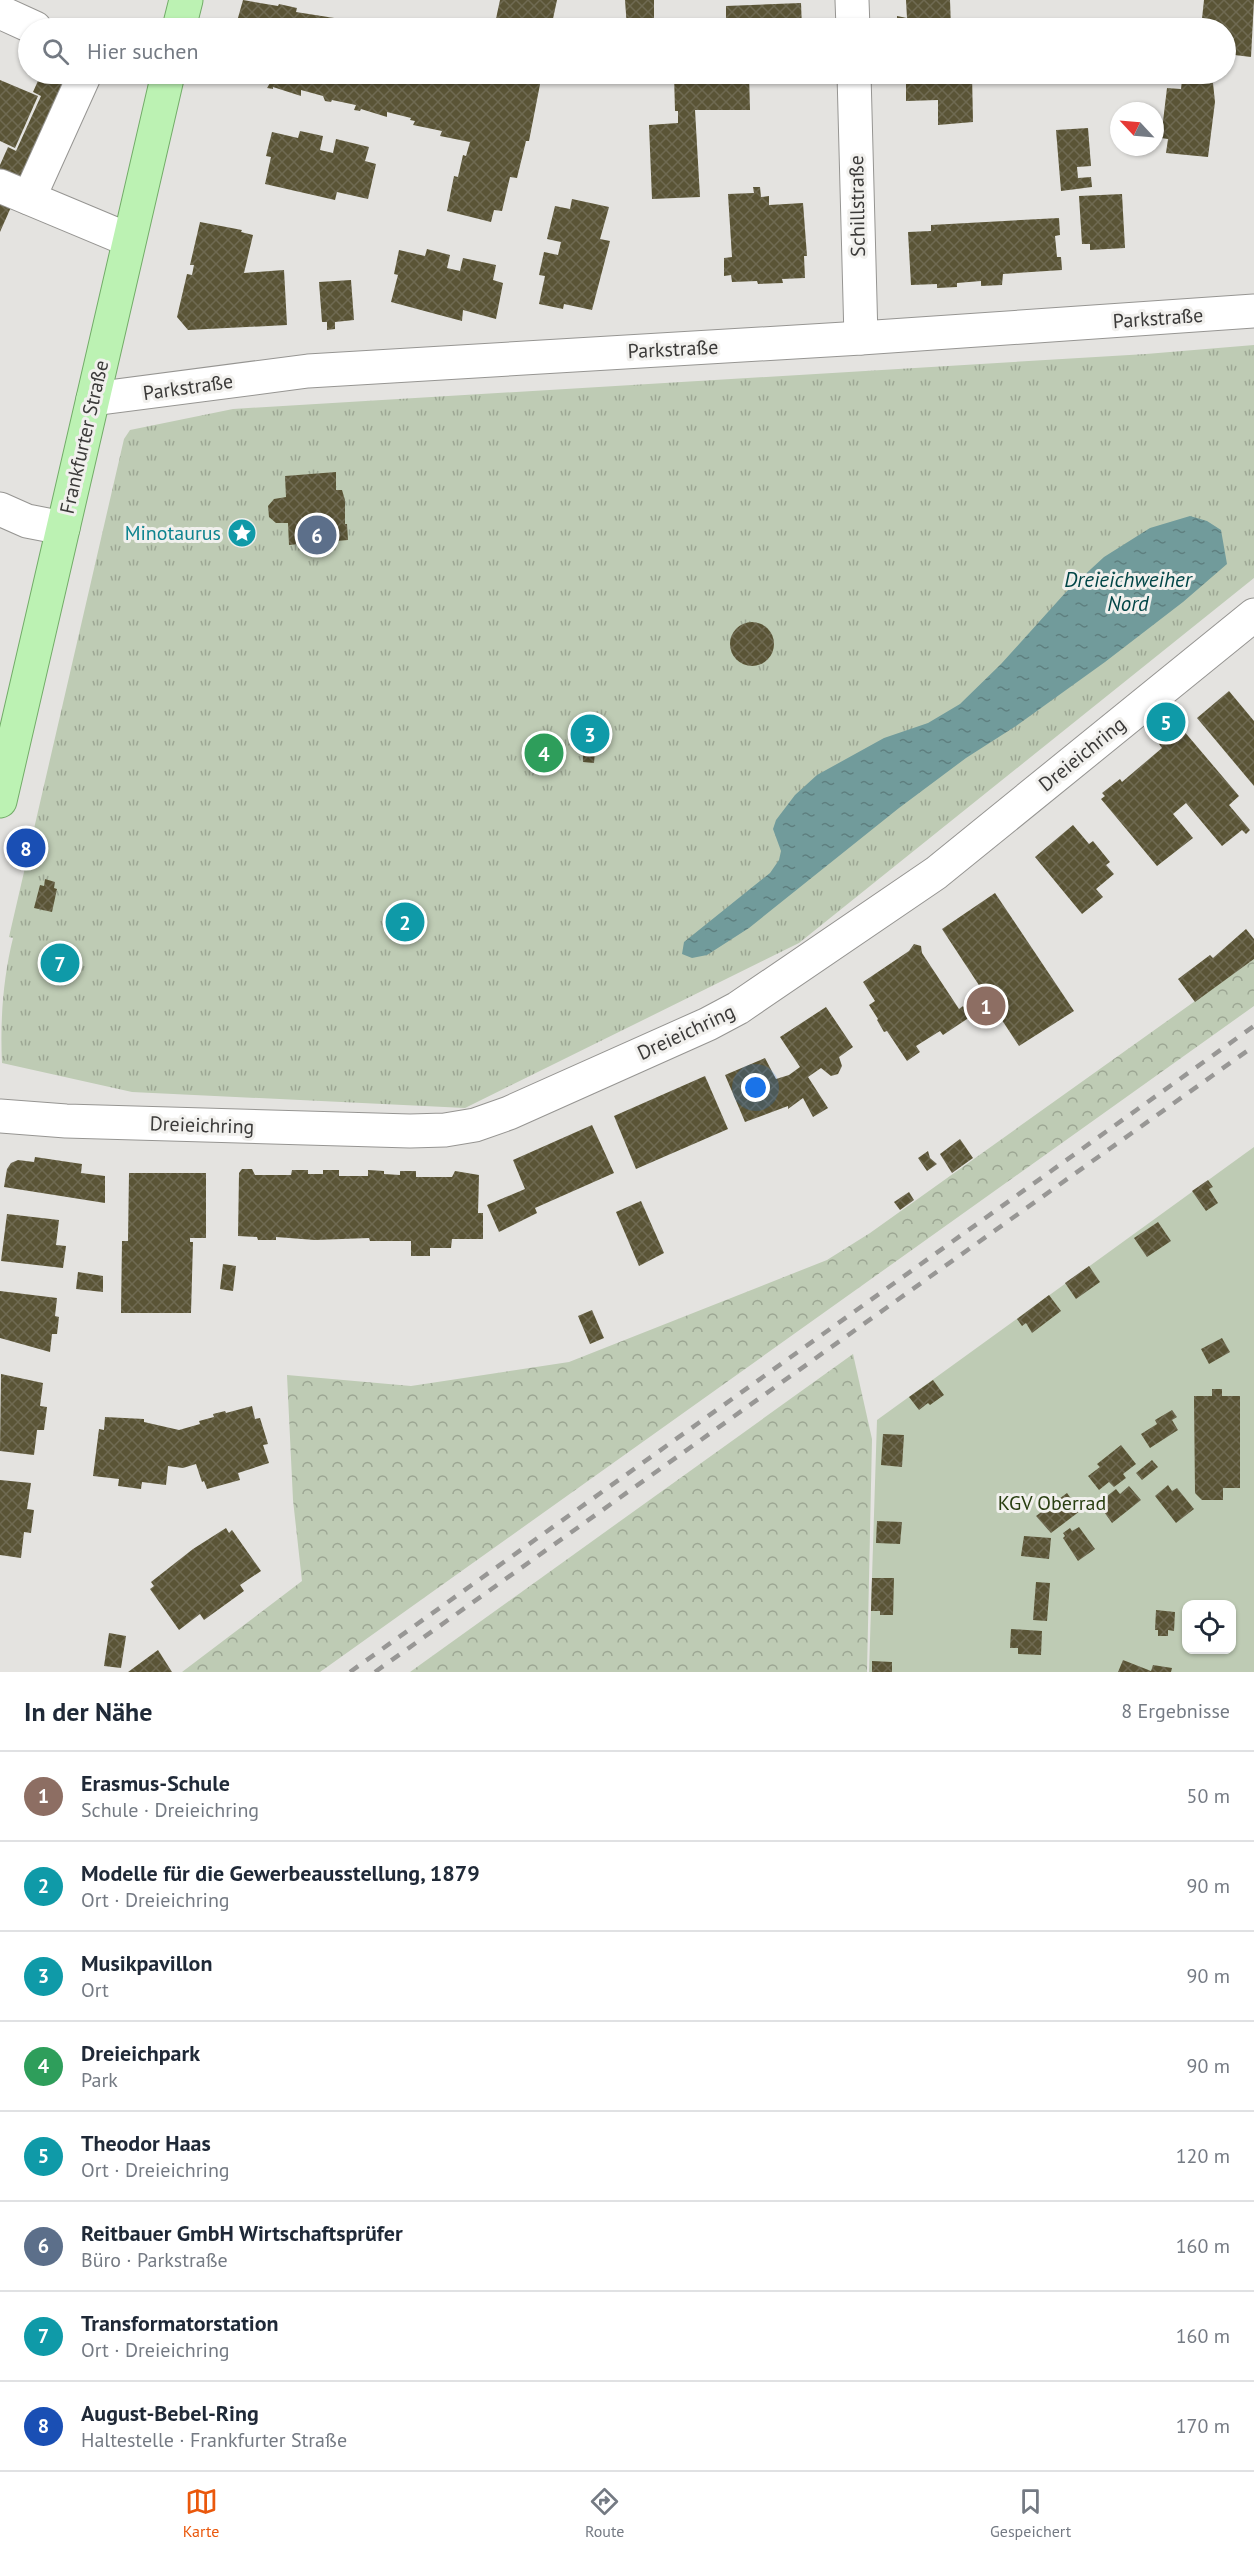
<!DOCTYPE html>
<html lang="de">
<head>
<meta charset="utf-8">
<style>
  :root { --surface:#fff; --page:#f2f2f3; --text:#1f2937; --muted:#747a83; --line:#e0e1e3; --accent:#ea580c }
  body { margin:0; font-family:"PT Sans",sans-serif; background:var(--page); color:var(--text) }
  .controls { position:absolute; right:18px; bottom:18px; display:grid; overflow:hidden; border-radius:12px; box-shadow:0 2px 4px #0004 }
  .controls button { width:54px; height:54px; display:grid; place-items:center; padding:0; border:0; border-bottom:2px solid var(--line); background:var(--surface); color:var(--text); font:30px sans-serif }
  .compass { position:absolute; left:1110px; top:102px; width:54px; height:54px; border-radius:50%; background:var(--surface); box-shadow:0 2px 4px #0004; rotate:296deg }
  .you { position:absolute; left:756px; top:1088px; width:21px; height:21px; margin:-15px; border:4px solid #fff; border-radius:50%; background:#1a73e8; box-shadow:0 0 0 9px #1a73e833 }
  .badge { display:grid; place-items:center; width:39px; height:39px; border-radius:50%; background:var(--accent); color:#fff; font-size:20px; font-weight:700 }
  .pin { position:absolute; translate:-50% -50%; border:3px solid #fff; box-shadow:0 2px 6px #0006 }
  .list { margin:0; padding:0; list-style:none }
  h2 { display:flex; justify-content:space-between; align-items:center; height:78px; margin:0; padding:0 24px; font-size:26px }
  h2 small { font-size:20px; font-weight:400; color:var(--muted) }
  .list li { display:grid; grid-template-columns:39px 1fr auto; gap:18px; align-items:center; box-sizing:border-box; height:90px; padding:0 24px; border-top:2px solid var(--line) }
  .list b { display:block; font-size:22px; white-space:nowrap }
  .list p { margin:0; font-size:20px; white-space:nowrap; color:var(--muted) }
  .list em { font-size:20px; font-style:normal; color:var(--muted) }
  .icon { flex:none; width:33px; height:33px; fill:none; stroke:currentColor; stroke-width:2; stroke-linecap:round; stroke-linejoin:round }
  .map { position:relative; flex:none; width:1254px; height:1672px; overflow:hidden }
  .search { position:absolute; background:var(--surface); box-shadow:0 2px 4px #0004; left:18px; right:18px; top:18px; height:66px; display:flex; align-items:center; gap:15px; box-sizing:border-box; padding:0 21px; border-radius:33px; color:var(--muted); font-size:22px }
  .sheet { height:798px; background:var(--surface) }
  nav { display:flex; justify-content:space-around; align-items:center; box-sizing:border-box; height:84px; border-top:2px solid var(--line); background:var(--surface); font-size:16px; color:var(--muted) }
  nav a { display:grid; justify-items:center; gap:3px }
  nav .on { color:var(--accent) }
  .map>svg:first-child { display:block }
</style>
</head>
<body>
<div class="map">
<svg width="1254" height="1672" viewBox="0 0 1254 1672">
  <defs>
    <pattern id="grass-tufts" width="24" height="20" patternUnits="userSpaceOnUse" patternTransform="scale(1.5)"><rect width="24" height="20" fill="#becbb4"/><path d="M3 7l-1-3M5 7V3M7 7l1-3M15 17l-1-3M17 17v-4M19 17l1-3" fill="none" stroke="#9ca693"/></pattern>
    <pattern id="forest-crowns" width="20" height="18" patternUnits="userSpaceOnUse" patternTransform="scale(1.5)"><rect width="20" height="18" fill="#becbb4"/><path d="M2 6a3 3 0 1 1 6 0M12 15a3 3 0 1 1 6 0" fill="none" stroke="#9ca693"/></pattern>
    <pattern id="water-ripples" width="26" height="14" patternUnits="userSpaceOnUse" patternTransform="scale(1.5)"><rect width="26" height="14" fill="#719b9b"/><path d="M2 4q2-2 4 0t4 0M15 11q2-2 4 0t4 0" fill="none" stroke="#5e7f7f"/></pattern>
    <pattern id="building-cross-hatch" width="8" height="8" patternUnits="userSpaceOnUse" patternTransform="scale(1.5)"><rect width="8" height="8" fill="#5a5436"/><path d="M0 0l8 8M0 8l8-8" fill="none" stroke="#6f6a52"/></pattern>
  </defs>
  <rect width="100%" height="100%" fill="#e4e3e0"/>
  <path fill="url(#grass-tufts)" d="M1254 345V578L799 943 465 1108 132 1092 2 1063C0 1022 3 978 13 938L9 937 124 439 130 430 233 409 1146 354Z"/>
  <g fill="url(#forest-crowns)">
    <path d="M1254 959V1006L320 1672H182L302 1581 293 1500 287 1375 411 1386 569 1362 827 1260 870 1233Z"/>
    <path d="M853 1354 872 1439 867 1672H410Z"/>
  </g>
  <path fill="#becbb4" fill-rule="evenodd" d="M1254 1147V1672H869L877 1420ZM1186 1604H1232V1650H1186Z"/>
  <path fill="url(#water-ripples)" d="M1190 516 1207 521 1221 530 1227 564 1183 602 1105 662 1016 726 966 758 899 808 749 928 707 955 692 958 682 954 684 942 770 873 779 860 781 851 773 829 776 820 795 795 817 775 884 738 928 723 960 704 1001 664 1066 592 1104 557 1150 528Z"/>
  <g fill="url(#building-cross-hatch)">
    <path d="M243 0 278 6 279 4 297 8 296 12 347 20 346 25 359 28H250L236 25Z"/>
    <path d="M500 0H557L551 28H494Z"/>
    <path d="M625 0H654V28H627Z"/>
    <path d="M906 0H950L951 28H907V26L897 28V16L907 18Z"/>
    <path d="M1204 0H1254L1251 57 1226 54V28H1201Z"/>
    <path d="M801 3 802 28H726V6Z"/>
    <path d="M41 74H70L0 232V165L8 147 16 151 41 96 33 92Z"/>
    <path d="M243 74H542L529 141H526L517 178 510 177 502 211 494 210 491 222 447 211 454 176 458 177 463 155 466 156 470 142 440 136 442 131 413 125 415 121 410 120 411 118 387 112V117L361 109 360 111 354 110 356 105 332 100 331 102 325 101 323 96 301 90V96L273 87V89L267 88 270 83 241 79Z"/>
    <path d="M674 74H749L750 110H695L700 197 652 199 649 125 678 123V111H675Z"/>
    <path d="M937 74H972L973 122 938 125V100L906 101V79L937 78Z"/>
    <path d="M0 80 38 96 15 148 0 141Z"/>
    <path d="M1182 80 1213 83 1215 102 1208 157 1166 153 1168 139 1161 138 1167 88 1181 89Z"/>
    <path d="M1088 128 1091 166 1077 167 1078 178 1091 177 1092 187 1061 191 1056 130Z"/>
    <path d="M300 131 323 136 320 150 333 153 336 139 369 147 365 161 376 164 368 199 337 192 335 200 265 184 271 157 266 156 272 132 298 138Z"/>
    <path d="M753 187H760L761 197 769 196V205L803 203 807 256H804L805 278 782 279 783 283 758 284 757 281 732 282 731 275 724 276V258L732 257 728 194 754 193Z"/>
    <path d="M1122 194 1125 248 1090 250V244H1082L1079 196Z"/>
    <path d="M572 199 609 207 600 239 610 241 592 310 564 304 563 309 539 304 545 276 539 275 544 252 558 255 561 242 547 239 555 206 570 209Z"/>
    <path d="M1059 218 1060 235 1055 236 1057 257H1061L1062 270 1003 274 1002 285 981 286V281L957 283V287L937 288V284L911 285 908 232 931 231V225Z"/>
    <path d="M200 222 242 230 241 232 253 235 244 273 284 270 287 325 188 330 177 317 187 274 192 275 194 265H190Z"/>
    <path d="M427 249 450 255 447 268 460 271 463 258 496 265 493 280 503 283 496 319 463 310 462 321 391 302 398 275 394 274 399 250 425 256Z"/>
    <path d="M351 280 354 320 335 322V329L327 330V322H322L319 282Z"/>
    <path d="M336 472V490H342L345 500V524H347L348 540 289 545 288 523H276L269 517 268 506 274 499 286 497 285 476Z"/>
    <circle cx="752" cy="644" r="22"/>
    <path d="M1229 691 1254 721V786L1197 718Z"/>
    <path d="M583 714 598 715 609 727 608 742 595 752 594 763 583 762V751L571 740 572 725Z"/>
    <path d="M1177 730 1180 733 1183 730 1239 796 1229 805 1250 830 1246 834 1242 830 1222 846 1186 803 1173 814 1193 838 1157 866 1101 799 1105 796 1102 793 1120 779 1122 782 1162 748 1159 744Z"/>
    <path d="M1073 825 1089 844 1093 841 1110 862 1106 865 1114 874 1096 889 1103 897 1082 914 1035 857Z"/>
    <path d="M45 879 55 882 54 888 57 889 52 912 34 908 40 885 44 886Z"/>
    <path d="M995 893 1074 1011 1019 1046 942 929Z"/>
    <path d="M410 912 415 927 399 931 395 916Z"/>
    <path d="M1246 929 1254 939V959L1195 1002 1178 979 1210 955 1213 958Z"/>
    <path d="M914 944 921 946 922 953 959 1009 963 1006 970 1017 943 1035 940 1031 916 1046 920 1052 907 1061 887 1031 884 1032 877 1020 878 1019 869 1005 875 1001 863 982 909 951Z"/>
    <path d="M57 949 69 951 63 977 50 974Z"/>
    <path d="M826 1007 853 1047 839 1057 842 1066 838 1074 831 1076 821 1068 808 1077 828 1108 813 1117 803 1098 788 1109V1106L745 1122 725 1075 765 1058 776 1079 789 1075 800 1067 780 1037Z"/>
    <path d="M705 1076 728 1129 636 1169 614 1116Z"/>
    <path d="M592 1125 614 1173 535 1208 537 1213 499 1232 487 1205 525 1189 513 1160Z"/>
    <path d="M960 1139 973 1158 952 1173 940 1154Z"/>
    <path d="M928 1151 930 1158 937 1164 927 1171 918 1158Z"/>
    <path d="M35 1157 82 1164 81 1173 105 1176V1203L4 1187 7 1169 11 1163 18 1160 34 1162Z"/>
    <path d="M242 1169H252L255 1175H291L292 1170H308V1174H323V1170H339V1176H368V1170L384 1171V1174L400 1175V1171H416V1177H452L455 1171 479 1175 478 1213H483V1239H452L451 1248H430V1256H411V1241H370L369 1238 315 1240 276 1237V1240H258L257 1237 238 1236 239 1173Z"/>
    <path d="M129 1173H206V1238H190V1242H193L191 1313H121L122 1241H128Z"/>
    <path d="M1208 1180 1213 1187 1209 1189 1218 1203 1206 1211 1192 1191Z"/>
    <path d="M909 1192 914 1200 900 1210 894 1202Z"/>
    <path d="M641 1201 664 1253 639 1266 616 1212Z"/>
    <path d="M7 1214 59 1220 56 1245 66 1246 63 1268 1 1261Z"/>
    <path d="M1158 1222 1171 1241 1147 1257 1134 1238Z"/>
    <path d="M223 1264 236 1266 233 1291 220 1289Z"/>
    <path d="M1089 1266 1100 1282 1076 1299 1065 1283Z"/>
    <path d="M78 1272 103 1276V1292L76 1289Z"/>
    <path d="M0 1291 57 1298 55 1316 59 1317 57 1334H52L50 1352 0 1338Z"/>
    <path d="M1049 1295 1061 1311 1032 1333 1026 1323 1022 1326 1017 1319Z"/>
    <path d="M592 1310 604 1338 590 1344 578 1316Z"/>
    <path d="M1222 1338 1230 1352 1209 1364 1201 1349Z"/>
    <path d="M1 1374 43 1383 40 1406 47 1407 44 1430H37L34 1455 0 1451Z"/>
    <path d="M933 1380 944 1395 930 1405 928 1403 919 1410 909 1397Z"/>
    <path d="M1212 1389H1222V1396H1240V1488H1223V1500H1202L1195 1493 1194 1396H1212Z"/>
    <path d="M252 1406 255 1419 260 1418 268 1444 263 1445 269 1463 238 1473 240 1480 207 1489 204 1481 202 1482 196 1464 183 1468 168 1466 166 1485 142 1482 141 1489 118 1486 119 1479 93 1476 99 1429 104 1430 105 1417 144 1419V1422L179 1430 200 1424 199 1421 214 1417 213 1414 225 1411 226 1413Z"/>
    <path d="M1172 1410 1177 1417 1172 1420 1178 1430 1150 1448 1141 1434 1157 1424 1155 1420Z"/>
    <path d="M883 1434 904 1435 902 1467 881 1465Z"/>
    <path d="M1121 1445 1136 1464 1123 1474 1126 1478 1114 1487 1109 1482 1099 1490 1088 1476 1100 1467 1097 1464Z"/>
    <path d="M1152 1460 1158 1467 1142 1480 1136 1473Z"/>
    <path d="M0 1480 31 1483 27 1509 34 1510 31 1533 24 1532 21 1558 0 1555Z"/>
    <path d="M1168 1485 1172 1491 1177 1488 1194 1509 1176 1523 1155 1496Z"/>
    <path d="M1129 1486 1141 1500 1112 1523 1102 1509 1106 1505 1102 1500 1116 1489 1120 1494Z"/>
    <path d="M1067 1493 1080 1511 1051 1533 1036 1516Z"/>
    <path d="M877 1521 902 1522 900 1544 876 1543Z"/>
    <path d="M1079 1527 1095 1549 1078 1561 1063 1538 1065 1536 1063 1533 1070 1528 1072 1531Z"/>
    <path d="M226 1528 229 1533 232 1530 261 1571 240 1585 244 1591 204 1620 200 1614 179 1630 150 1589 154 1586 151 1582 193 1549Z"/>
    <path d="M1024 1536 1051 1538 1049 1559 1021 1556Z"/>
    <path d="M872 1578H894L893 1615H880V1611H871Z"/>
    <path d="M1036 1582 1050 1583 1047 1621 1033 1620Z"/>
    <path d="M1156 1610 1175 1612 1174 1631 1168 1630V1636H1158V1630H1155Z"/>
    <path d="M1011 1629 1042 1631 1041 1655 1018 1654V1648H1010Z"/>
    <path d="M109 1633 126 1636 121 1668 104 1666Z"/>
    <path d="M158 1650 172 1672H128Z"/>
    <path d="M1123 1660 1151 1671 1153 1665 1172 1668 1171 1672H1118Z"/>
    <path d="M872 1661 892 1662V1672H872Z"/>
  </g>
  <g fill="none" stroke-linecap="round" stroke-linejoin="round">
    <g stroke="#969592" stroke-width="35">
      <g id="minor">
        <path d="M852 0 853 28"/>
        <path d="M0 12 35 28"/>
        <path d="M854 74 861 338"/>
        <path d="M0 186 129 240"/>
        <path d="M29 198 85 74"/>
        <path d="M93 399 308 371 861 338 1254 311"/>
        <path d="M0 509 27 521 63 528"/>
        <path d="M0 1116 66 1121 410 1131 445 1130 475 1125 509 1113 708 1024 738 1008 936 873 1254 615"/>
      </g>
    </g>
    <g stroke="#72ac68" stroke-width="35">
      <g id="major">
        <path d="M179 28 186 0"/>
        <path d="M0 801 168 74"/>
      </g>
    </g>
    <use href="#minor" stroke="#fff" stroke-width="33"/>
    <use href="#major" stroke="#bcf2b3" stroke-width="33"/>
    <g stroke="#989795" stroke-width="4.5" stroke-dasharray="10 10" stroke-linecap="butt">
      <path d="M350 1672 1254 1026"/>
      <path d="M375 1672 1254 1046"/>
    </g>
  </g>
  <defs>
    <g id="sight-disc" transform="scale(1.5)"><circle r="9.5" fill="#0f9aa8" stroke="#f1f0ed"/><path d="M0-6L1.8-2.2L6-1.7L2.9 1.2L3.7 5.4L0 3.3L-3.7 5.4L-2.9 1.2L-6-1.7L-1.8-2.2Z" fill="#fff"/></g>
  </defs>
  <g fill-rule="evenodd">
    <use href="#sight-disc" x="242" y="533"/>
  </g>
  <g text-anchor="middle" stroke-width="6" stroke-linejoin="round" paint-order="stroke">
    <g font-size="20" fill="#3b3a39" stroke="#f1f0ed">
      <text transform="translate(857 206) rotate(-91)" y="7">Schillstraße</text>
      <text transform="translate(1158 318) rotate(-4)" y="7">Parkstraße</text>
      <text transform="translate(673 349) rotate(-3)" y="7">Parkstraße</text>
      <text transform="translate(188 387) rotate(-8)" y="7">Parkstraße</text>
      <text transform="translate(84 437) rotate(-77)" y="7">Frankfurter Straße</text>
      <text transform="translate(1082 754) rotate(-39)" y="7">Dreieichring</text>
      <text transform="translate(686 1032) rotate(-25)" y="7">Dreieichring</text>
      <text transform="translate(202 1125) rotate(2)" y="7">Dreieichring</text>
    </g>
    <g font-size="20" fill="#0d838f" stroke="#f1f0ed" text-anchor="end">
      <text x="221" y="540">Minotaurus</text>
    </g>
    <g font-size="20" fill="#283e10" stroke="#f1f0ed">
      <text x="1052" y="1510">KGV Oberrad</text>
    </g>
    <g font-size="21" font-style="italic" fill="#004546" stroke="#f1f0ed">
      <text x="1128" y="587">Dreieichweiher<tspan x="1128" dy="24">Nord</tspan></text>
    </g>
  </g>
</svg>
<div class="controls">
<button><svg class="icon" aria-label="locate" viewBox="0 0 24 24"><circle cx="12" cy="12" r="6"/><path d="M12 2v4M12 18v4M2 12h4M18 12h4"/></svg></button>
</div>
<svg class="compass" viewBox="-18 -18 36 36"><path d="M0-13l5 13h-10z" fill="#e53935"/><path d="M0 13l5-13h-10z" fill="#747a83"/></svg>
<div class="you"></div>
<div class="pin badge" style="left:986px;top:1006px;background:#8d6e63">1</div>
<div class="pin badge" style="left:405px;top:922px;background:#0f9aa8">2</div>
<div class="pin badge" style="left:590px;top:734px;background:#0f9aa8">3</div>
<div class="pin badge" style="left:544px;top:753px;background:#2e9e5b">4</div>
<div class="pin badge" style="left:1166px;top:722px;background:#0f9aa8">5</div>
<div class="pin badge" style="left:317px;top:535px;background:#5c6f8a">6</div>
<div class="pin badge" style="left:60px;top:963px;background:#0f9aa8">7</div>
<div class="pin badge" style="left:26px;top:848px;background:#1a4fb4">8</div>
<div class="search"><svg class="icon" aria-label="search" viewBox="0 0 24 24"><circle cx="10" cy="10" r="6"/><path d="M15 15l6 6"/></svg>Hier suchen</div>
</div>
<section class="sheet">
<h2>In der Nähe<small>8 Ergebnisse</small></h2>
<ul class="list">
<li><span class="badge" style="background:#8d6e63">1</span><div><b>Erasmus-Schule</b><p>Schule · Dreieichring</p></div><em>50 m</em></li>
<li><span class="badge" style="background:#0f9aa8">2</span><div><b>Modelle für die Gewerbeausstellung, 1879</b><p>Ort · Dreieichring</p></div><em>90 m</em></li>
<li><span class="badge" style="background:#0f9aa8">3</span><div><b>Musikpavillon</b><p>Ort</p></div><em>90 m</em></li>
<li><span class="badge" style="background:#2e9e5b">4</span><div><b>Dreieichpark</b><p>Park</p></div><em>90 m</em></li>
<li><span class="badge" style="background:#0f9aa8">5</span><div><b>Theodor Haas</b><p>Ort · Dreieichring</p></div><em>120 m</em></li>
<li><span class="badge" style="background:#5c6f8a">6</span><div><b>Reitbauer GmbH Wirtschaftsprüfer</b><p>Büro · Parkstraße</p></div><em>160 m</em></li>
<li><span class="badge" style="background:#0f9aa8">7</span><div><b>Transformatorstation</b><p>Ort · Dreieichring</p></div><em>160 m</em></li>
<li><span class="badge" style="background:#1a4fb4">8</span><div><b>August-Bebel-Ring</b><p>Haltestelle · Frankfurter Straße</p></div><em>170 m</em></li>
</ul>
</section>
<nav>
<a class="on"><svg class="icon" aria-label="map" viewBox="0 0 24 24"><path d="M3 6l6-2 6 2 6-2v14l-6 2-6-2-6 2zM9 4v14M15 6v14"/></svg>Karte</a>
<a><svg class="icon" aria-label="directions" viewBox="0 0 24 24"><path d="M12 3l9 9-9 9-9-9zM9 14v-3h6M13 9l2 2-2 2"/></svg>Route</a>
<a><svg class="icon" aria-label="saved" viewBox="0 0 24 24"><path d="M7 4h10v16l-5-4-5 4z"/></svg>Gespeichert</a>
</nav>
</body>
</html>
